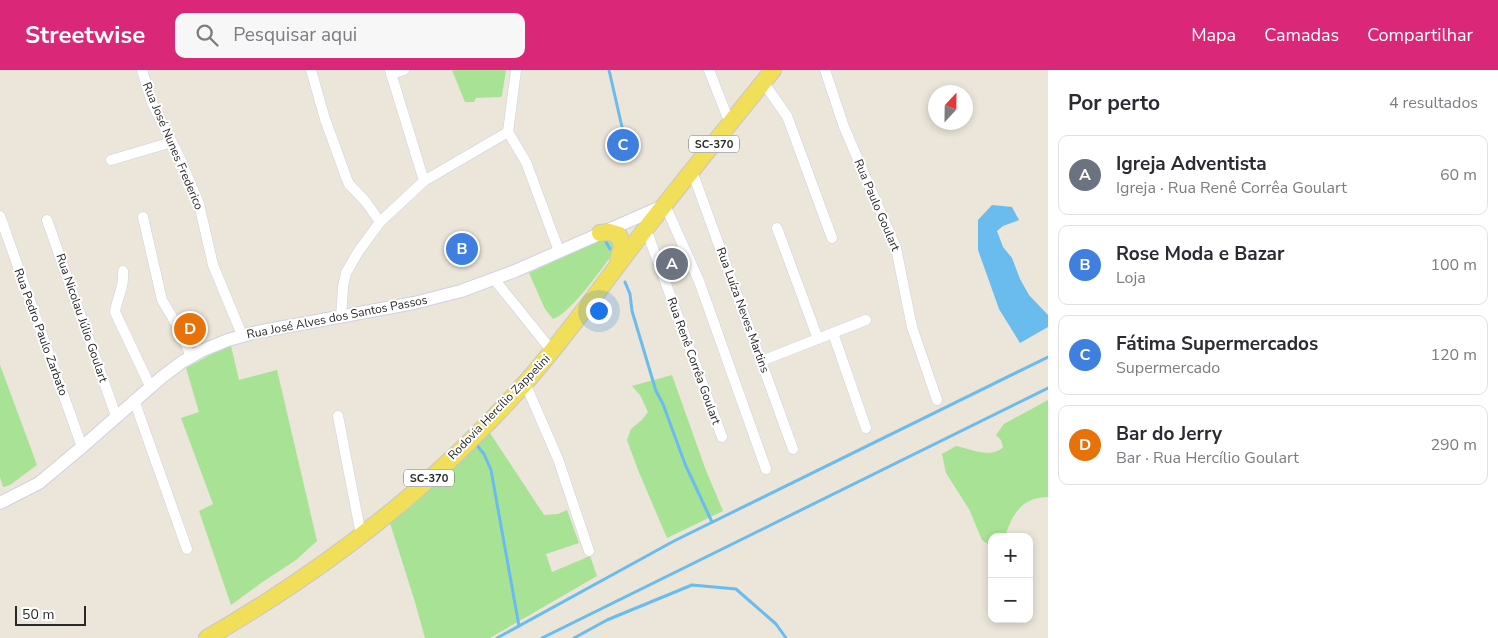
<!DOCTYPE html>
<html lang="pt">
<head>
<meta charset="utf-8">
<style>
  :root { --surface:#fff; --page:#f7f7f7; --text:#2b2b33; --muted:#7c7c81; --line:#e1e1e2; --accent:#db2777 }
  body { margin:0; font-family:"Nunito Sans",sans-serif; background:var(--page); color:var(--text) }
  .controls { position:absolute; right:15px; bottom:15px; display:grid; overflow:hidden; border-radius:10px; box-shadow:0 2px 8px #0003 }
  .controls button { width:45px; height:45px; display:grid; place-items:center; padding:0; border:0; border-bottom:1px solid var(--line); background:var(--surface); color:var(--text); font:25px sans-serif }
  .compass { position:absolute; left:928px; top:15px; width:45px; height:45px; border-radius:50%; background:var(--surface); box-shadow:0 2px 8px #0003; rotate:22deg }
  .scale { position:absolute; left:15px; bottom:12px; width:71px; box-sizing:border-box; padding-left:5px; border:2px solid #282828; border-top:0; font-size:14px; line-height:18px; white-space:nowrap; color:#282828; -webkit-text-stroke:4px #fff; paint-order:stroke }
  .you { position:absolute; left:598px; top:240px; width:18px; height:18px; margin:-12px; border:4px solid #fff; border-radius:50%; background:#1a73e8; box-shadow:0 0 0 8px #1a73e833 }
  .badge { display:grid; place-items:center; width:32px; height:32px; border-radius:50%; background:var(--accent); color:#fff; font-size:16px; font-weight:700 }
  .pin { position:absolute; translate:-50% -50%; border:2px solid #fff; box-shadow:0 1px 5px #0006 }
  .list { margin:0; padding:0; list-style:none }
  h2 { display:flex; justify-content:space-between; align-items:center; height:65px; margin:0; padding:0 20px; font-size:21px }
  h2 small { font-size:16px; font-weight:400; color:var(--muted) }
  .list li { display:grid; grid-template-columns:32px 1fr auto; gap:15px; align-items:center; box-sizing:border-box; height:80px; margin:0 10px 10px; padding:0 10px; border:1px solid var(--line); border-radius:10px }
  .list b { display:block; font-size:19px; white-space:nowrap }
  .list p { margin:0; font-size:16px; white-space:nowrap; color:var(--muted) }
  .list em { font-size:16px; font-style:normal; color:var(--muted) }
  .icon { flex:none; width:28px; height:28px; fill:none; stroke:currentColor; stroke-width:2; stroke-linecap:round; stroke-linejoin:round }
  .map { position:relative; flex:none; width:1048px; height:568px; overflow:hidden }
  header { display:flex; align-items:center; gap:30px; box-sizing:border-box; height:70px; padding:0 25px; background:var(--accent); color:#fff }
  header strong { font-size:24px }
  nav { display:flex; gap:28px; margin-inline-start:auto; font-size:18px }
  .search { width:350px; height:45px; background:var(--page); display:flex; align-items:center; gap:12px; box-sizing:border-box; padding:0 18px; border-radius:10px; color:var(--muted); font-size:19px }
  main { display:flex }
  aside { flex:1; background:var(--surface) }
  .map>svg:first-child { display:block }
</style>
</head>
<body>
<header>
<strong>Streetwise</strong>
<div class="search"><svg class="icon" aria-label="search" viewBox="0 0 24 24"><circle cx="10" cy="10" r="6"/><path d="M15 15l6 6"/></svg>Pesquisar aqui</div>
<nav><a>Mapa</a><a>Camadas</a><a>Compartilhar</a></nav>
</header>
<main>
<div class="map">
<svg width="1048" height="568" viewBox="0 0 1048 568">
  <rect width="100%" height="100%" fill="#ebe5da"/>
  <g fill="#a7e295">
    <path d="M452 0H506L502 25 501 27 476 28 474 32H465Z"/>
    <path d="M604 168 614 171V182C603 197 569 245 553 249L545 239 529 203Z"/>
    <path d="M231 276 239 310 277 300 317 471 296 490 261 513 231 535 199 441 213 434 181 348 199 342 186 298 212 284Z"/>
    <path d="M0 295 37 395 10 415 3 417 0 407Z"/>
    <path d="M672 305 705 398 723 441 667 468 638 400 627 370 631 359 642 350 648 342 640 325 632 316Z"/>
    <path d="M1048 330V427C1022 427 1012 444 1005 467H992V477L982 470 969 439 946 403 942 384 956 376C970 379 992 389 1003 377L1001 370 996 365 1004 354Z"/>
    <path d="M490 363 544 445 558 444 567 440 579 473 546 484 552 502 590 486 597 506 490 568H425L415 532 389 450 455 397Z"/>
  </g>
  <path fill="#6bbcee" d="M992 135 1012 137 1019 150 1003 156 997 161 1003 177 1012 188 1020 209 1029 225 1048 245V257L1020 273 999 239 978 180V150Z"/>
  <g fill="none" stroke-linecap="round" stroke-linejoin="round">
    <g stroke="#6bbcee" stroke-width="3">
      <path d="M609 0 622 57"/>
      <path d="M606 172 610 179"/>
      <path d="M625 212 630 224 632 241 656 321 663 334 685 394 712 452"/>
      <path d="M475 373 484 384 491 400 519 556"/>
      <path d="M497 568 674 471 1048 287"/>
      <path d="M542 568 1048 318"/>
      <path d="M574 568 607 550 692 515 736 519 776 554 786 568"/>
    </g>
    <g stroke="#cfd0e2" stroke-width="11">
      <g id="minor">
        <path d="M142 0 152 33 179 86 199 134 213 195 242 265"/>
        <path d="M311 0 325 49 346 107 349 114 366 132 380 152"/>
        <path d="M390 0 424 111"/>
        <path d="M709 0 730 54"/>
        <path d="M825 0 844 57 896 178 912 257 937 330"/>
        <path d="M391 4 404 0"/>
        <path d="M763 12 787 46 832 168"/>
        <path d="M508 62 526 92 559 181"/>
        <path d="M508 62 516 0"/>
        <path d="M111 90 172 72"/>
        <path d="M692 101 793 379"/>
        <path d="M665 135 699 211 766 399"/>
        <path d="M0 146 82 377"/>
        <path d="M143 147 162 230 181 262 191 287"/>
        <path d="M47 150 116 346"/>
        <path d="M777 158 818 269"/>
        <path d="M646 159 722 367"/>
        <path d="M123 201C125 216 117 227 115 242L150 316"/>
        <path d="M494 209 552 281"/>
        <path d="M341 247 343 217 346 203 358 182 380 152 424 111 508 62"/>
        <path d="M833 263 866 358"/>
        <path d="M761 291 866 250"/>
        <path d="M525 313 558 389 589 481"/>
        <path d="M134 330 187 479"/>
        <path d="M338 346 361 465"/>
      </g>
    </g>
    <g stroke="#cfd0e2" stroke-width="14">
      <path id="tertiary" d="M0 433 39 413 82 377 162 307 182 292 201 281 228 270 257 262 414 233 461 221 515 201 663 136"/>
    </g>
    <g stroke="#c7c7c7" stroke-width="18">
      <g id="primary">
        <path d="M600 163 609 162 619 165 622 176 618 192"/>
        <path d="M207 568C325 500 436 414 526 312 571 261 609 205 651 152 691 101 732 51 773 0"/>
      </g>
    </g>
    <use href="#minor" stroke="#fff" stroke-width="10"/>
    <use href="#tertiary" stroke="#fff" stroke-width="12"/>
    <use href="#primary" stroke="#f1df59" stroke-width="16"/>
  </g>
  <g text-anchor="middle" stroke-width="4" stroke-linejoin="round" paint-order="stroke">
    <g fill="#fff" stroke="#686868" stroke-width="1">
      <rect x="689" y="65.5" width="50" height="17" rx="4"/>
      <rect x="404" y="399.5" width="50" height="17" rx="4"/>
    </g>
    <g font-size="11" font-weight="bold" fill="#282828">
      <text x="714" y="78">SC-370</text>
      <text x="429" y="412">SC-370</text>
    </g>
    <g font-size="12" fill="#282828" stroke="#fff">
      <text transform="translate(173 76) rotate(67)" y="4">Rua José Nunes Frederico</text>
      <text transform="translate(877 135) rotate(67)" y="4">Rua Paulo Goulart</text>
      <text transform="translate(743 240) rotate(70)" y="4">Rua Luíza Neves Martins</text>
      <text transform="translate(337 247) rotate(-11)" y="4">Rua José Alves dos Santos Passos</text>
      <text transform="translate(82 248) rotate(71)" y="4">Rua Nicolau Júlio Goulart</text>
      <text transform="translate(41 262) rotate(70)" y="4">Rua Pedro Paulo Zarbato</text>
      <text transform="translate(694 291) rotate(70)" y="4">Rua Renê Corrêa Goulart</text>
      <text transform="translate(499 337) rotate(-46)" y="4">Rodovia Hercílio Zappelini</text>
    </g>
  </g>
</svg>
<div class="controls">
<button>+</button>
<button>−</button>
</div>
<svg class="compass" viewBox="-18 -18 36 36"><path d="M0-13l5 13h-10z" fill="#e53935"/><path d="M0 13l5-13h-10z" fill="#7c7c81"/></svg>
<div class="scale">50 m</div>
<div class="you"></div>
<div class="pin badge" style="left:672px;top:194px;background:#6b7280">A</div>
<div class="pin badge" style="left:462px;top:179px;background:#3f7fe0">B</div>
<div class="pin badge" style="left:623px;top:75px;background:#3f7fe0">C</div>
<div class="pin badge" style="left:190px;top:259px;background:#e8710a">D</div>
</div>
<aside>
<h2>Por perto<small>4 resultados</small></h2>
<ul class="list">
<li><span class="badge" style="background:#6b7280">A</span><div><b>Igreja Adventista</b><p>Igreja · Rua Renê Corrêa Goulart</p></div><em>60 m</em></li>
<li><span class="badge" style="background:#3f7fe0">B</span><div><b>Rose Moda e Bazar</b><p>Loja</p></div><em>100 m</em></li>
<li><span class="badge" style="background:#3f7fe0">C</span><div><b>Fátima Supermercados</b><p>Supermercado</p></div><em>120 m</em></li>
<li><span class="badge" style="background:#e8710a">D</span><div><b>Bar do Jerry</b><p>Bar · Rua Hercílio Goulart</p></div><em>290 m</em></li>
</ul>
</aside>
</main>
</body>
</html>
